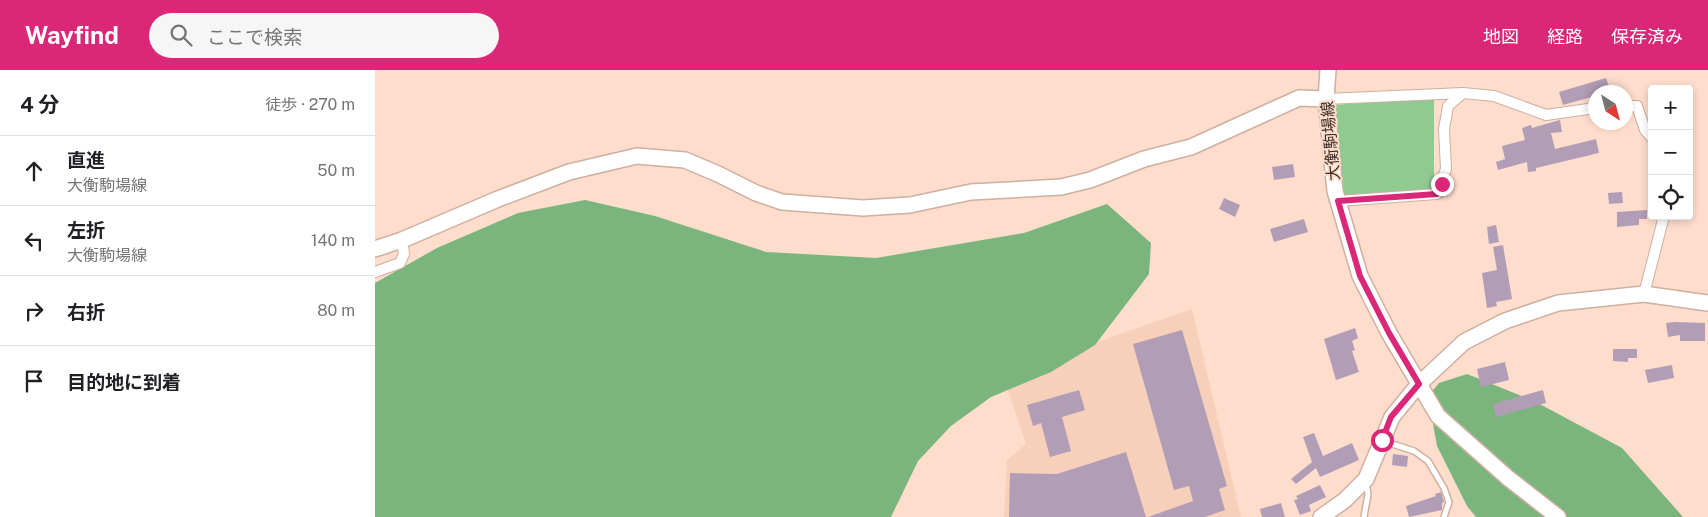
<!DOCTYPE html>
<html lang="ja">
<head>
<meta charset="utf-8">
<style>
  :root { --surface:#fff; --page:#f6f6f6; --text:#202124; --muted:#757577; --line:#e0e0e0; --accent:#db2777 }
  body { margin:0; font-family:"Public Sans","Noto Sans JP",sans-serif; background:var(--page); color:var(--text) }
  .controls { position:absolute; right:15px; top:15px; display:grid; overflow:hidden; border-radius:5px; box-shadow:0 2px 8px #0003 }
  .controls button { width:45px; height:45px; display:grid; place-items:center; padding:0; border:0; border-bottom:1px solid var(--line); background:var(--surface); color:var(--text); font:25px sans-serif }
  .compass { position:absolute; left:1213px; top:15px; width:45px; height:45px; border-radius:50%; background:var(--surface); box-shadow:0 2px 8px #0003; rotate:144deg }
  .stop { position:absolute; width:15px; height:15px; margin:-11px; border:4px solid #db2777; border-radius:50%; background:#fff }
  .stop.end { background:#db2777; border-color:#fff; box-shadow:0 1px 5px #0008 }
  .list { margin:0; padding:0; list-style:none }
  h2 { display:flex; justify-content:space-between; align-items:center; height:65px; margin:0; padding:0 20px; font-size:21px }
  h2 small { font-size:16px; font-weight:400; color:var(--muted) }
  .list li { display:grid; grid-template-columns:32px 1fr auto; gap:15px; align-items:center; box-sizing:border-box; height:70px; padding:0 20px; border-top:1px solid var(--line) }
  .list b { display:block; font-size:19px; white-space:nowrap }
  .list p { margin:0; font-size:16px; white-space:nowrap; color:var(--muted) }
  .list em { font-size:16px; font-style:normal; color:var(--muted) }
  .icon { flex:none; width:28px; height:28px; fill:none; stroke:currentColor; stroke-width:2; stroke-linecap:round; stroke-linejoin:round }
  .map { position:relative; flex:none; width:1333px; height:447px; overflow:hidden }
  header { display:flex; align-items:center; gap:30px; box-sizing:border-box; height:70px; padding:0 25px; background:var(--accent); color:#fff }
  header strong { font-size:24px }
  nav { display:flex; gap:28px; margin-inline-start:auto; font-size:18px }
  .search { width:350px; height:45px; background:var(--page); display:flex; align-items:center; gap:12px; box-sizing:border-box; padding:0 18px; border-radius:28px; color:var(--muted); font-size:19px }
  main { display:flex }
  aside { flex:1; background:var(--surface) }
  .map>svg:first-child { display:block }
</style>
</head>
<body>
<header>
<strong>Wayfind</strong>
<div class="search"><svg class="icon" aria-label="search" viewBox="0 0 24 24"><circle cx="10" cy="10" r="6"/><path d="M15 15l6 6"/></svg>ここで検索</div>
<nav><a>地図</a><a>経路</a><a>保存済み</a></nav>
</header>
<main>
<aside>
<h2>4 分<small>徒歩 · 270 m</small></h2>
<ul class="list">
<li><svg class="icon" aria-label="ahead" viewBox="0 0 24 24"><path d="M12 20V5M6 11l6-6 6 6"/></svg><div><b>直進</b><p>大衡駒場線</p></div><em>50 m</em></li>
<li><svg class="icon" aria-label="left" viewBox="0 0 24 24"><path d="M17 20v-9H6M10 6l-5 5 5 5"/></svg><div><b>左折</b><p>大衡駒場線</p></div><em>140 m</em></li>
<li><svg class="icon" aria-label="right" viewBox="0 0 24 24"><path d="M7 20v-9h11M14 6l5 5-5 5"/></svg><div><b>右折</b></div><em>80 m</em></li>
<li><svg class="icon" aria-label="arrive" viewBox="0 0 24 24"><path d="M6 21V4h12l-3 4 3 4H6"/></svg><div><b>目的地に到着</b></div></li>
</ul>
</aside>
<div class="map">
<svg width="1333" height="447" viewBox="0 0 1333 447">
  <rect width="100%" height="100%" fill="#feddcc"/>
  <path fill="#f7d0bc" d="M817 239 866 447H629L632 390 651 374 628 305Z"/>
  <path fill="#8fca91" d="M1059 28V120L968 126 958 35Z"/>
  <g fill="#79b57c">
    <path d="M210 130 280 146 391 182 501 188 649 163 732 134 776 173 774 204 720 275 676 302 616 327 576 356 543 391 516 447H0V213L62 178 143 143Z"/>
    <path d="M1092 304 1159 331 1247 378 1308 447H1101L1092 436 1062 376 1053 326 1064 313Z"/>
  </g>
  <g fill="#b29db6">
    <path d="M1231 8 1236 22H1220V26L1188 35 1184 22Z"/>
    <path d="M1185 50 1187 62 1176 63 1180 79 1221 69 1224 83 1161 98V101L1153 102 1152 92 1123 100 1121 92 1130 89 1127 76 1150 70 1147 58 1156 55 1157 58Z"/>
    <path d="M918 94 920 107 899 110 897 97Z"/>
    <path d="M1247 122 1248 133 1234 134 1233 123Z"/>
    <path d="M849 128 865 135 860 147 844 139Z"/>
    <path d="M1272 140V149H1264V155L1242 157V142Z"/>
    <path d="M929 149 933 162 899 172 895 159Z"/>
    <path d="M1121 155 1124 172 1114 174 1112 157Z"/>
    <path d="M1128 175 1137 229 1121 232 1122 236 1112 238 1107 203 1122 200 1118 177Z"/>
    <path d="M1300 252 1330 253V271H1305V265L1293 267 1291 253Z"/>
    <path d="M980 258 983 268 977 271 980 280 977 281 984 302 961 310 949 269Z"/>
    <path d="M807 260 852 416 844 419 850 440 830 447H773L818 431 814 416 799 420 758 274Z"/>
    <path d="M1238 279H1262V288H1253V292L1238 291Z"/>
    <path d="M1130 292 1134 310 1106 317 1102 299Z"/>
    <path d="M1297 295 1299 308 1273 313 1270 300Z"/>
    <path d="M704 320 710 340 687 347 696 381 675 387 666 353 658 356 652 335Z"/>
    <path d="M1168 320 1171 333 1121 347 1118 334Z"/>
    <path d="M939 363 948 386 977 373 984 390 945 407 941 398 921 414 916 409 937 392 928 367Z"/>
    <path d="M751 382 771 447H634L635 403 682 404Z"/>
    <path d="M1018 384 1033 386 1032 397 1017 395Z"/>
    <path d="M945 415 951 427 934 435 936 441 925 445 919 430 923 429 921 426Z"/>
    <path d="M1066 422 1069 432 1067 433V440L1034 447 1031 436 1061 426 1060 424Z"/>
    <path d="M906 433 910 447H887L885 439Z"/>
  </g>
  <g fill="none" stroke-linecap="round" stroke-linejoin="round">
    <g stroke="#cfafa0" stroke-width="8">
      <g id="lane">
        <path d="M1008 371 1039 381 1053 391 1069 418 1074 432 1069 447"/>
        <path d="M989 447 993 424 991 413"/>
      </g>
    </g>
    <g stroke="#cfafa0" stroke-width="12">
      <g id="street">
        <path d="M951 29 1088 23 1119 26 1171 45 1220 38"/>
        <path d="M1250 36H1262L1270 60 1277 68"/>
        <path d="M963 131 1062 124 1071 99 1069 59 1073 36 1088 23"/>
        <path d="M0 202 25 193 29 184 27 170"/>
        <path d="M1269 224 1289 146"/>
      </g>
    </g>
    <g stroke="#cfafa0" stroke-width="18">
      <g id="secondary">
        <path d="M953 0 951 29 960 121 985 206 1014 263 1063 346 1133 408 1183 447"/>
        <path d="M0 179 27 170 123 129 194 102 262 86 310 90 343 104 381 123 407 132 488 138 535 135 596 122 686 117 715 110 769 89 816 77 924 28 951 29"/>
        <path d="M946 447 970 430 991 409 1017 347 1044 314 1089 272 1130 251 1183 233 1269 224 1333 233"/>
      </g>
    </g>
    <use href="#lane" stroke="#fff" stroke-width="5"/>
    <use href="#street" stroke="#fff" stroke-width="10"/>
    <use href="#secondary" stroke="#fff" stroke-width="15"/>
  </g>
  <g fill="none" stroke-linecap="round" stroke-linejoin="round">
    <path stroke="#db2777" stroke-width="6" d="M1007 370 1016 347 1044 314 1014 263 985 206 963 131 1062 124 1067 114"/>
  </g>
  <g text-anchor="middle" stroke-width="4" stroke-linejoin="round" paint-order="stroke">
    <g font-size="16" fill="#382c25" stroke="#feddcc">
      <text transform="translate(955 71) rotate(-95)" y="6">大衡駒場線</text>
    </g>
  </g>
</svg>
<div class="controls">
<button>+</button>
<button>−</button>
<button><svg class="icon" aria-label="locate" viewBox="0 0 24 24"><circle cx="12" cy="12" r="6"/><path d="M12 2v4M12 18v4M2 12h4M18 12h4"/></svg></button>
</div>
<svg class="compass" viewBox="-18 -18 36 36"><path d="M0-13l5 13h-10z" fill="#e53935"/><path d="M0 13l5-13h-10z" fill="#757577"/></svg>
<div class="stop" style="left:1007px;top:370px"></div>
<div class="stop end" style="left:1067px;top:114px"></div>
</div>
</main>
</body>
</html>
